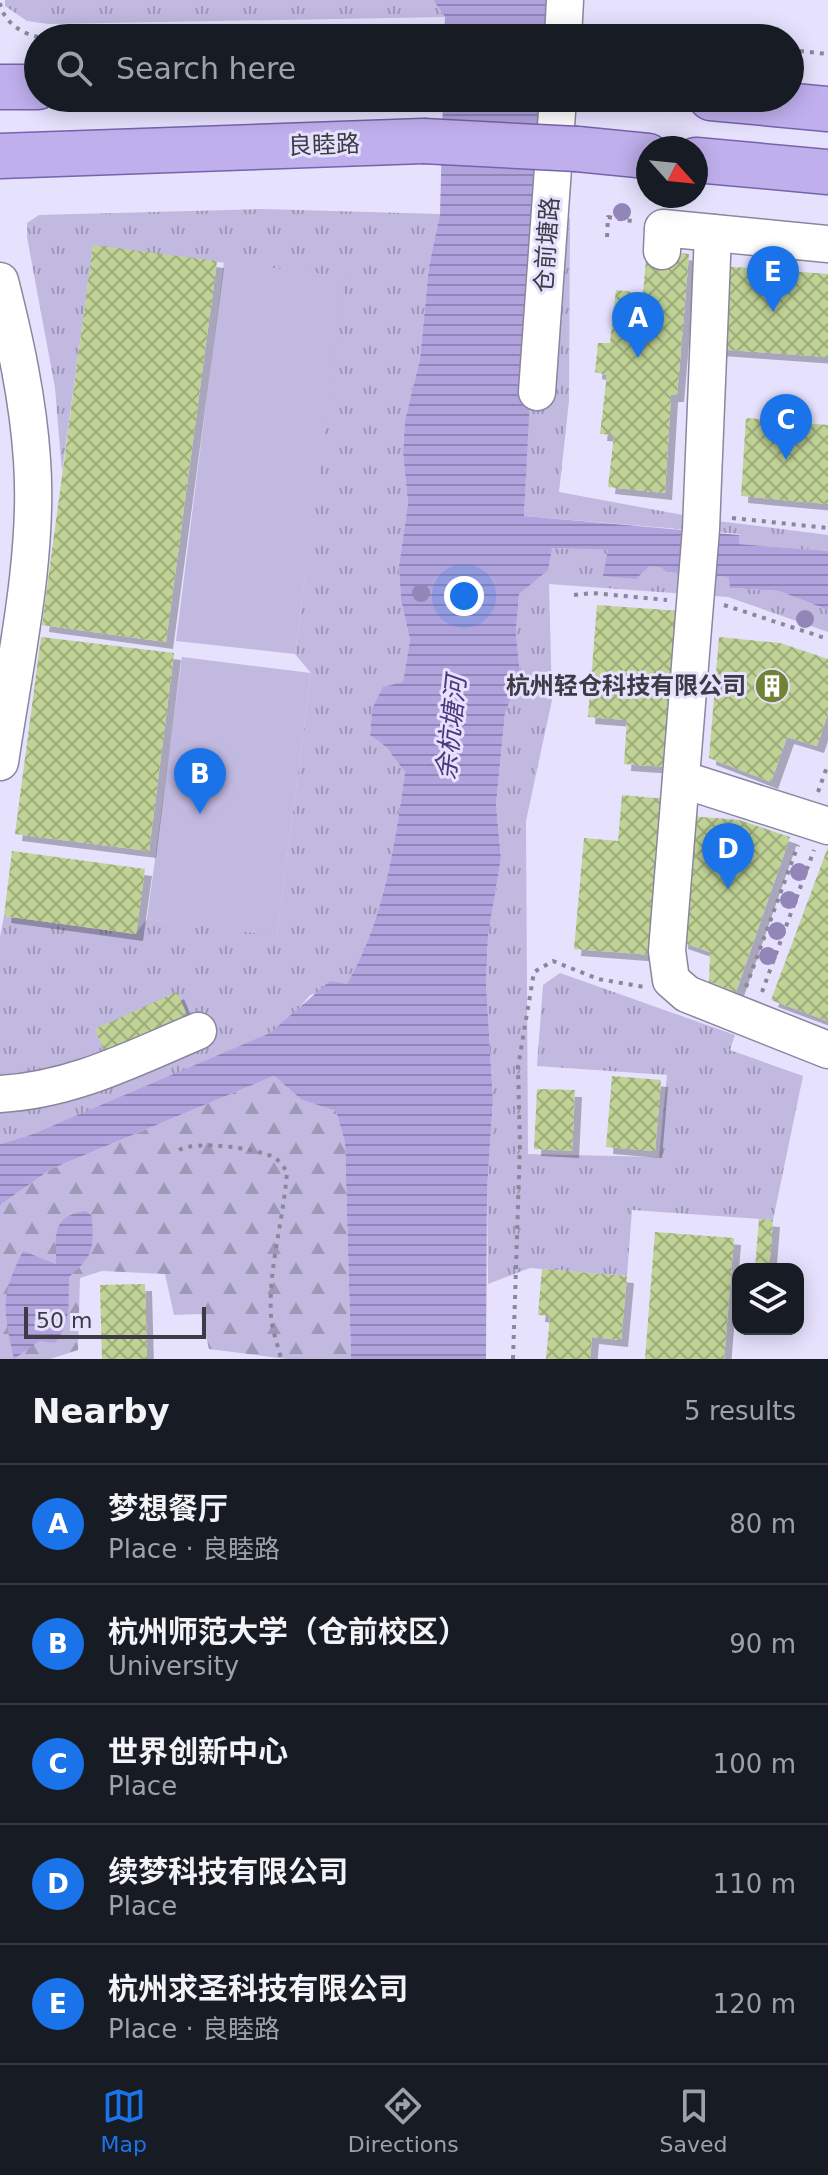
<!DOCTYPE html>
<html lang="en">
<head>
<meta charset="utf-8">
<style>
  :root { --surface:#171b24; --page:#20242c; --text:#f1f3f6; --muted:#9ea1a6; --line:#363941; --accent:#1a73e8 }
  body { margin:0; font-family:"DejaVu Sans","Noto Sans SC",sans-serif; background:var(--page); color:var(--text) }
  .controls { position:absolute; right:24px; bottom:24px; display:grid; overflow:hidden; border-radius:16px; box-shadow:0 4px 20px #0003 }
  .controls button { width:72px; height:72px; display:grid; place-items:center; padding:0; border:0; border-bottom:2px solid var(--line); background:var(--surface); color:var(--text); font:40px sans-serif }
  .compass { position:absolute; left:636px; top:136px; width:72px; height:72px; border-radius:50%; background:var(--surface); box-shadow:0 4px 20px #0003; rotate:117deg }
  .scale { position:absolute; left:24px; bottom:20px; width:182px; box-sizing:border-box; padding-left:8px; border:4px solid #3d3b46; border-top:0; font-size:22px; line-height:28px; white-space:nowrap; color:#3d3b46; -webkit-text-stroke:6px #e6e1fd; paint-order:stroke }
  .you { position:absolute; left:464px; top:596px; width:28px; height:28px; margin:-20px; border:6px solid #fff; border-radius:50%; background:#1a73e8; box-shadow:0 0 0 12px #1a73e833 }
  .badge { display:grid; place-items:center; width:52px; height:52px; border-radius:50%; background:var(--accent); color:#fff; font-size:26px; font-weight:700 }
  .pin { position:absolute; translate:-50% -66px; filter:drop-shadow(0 2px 4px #0008) }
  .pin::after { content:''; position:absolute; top:42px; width:28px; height:24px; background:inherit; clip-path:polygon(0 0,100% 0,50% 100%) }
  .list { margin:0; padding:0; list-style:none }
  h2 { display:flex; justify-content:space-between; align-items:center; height:104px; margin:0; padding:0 32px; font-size:34px }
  h2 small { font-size:26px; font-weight:400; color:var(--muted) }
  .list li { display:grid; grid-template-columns:52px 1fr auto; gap:24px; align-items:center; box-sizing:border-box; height:120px; padding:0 32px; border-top:2px solid var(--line) }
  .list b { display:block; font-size:30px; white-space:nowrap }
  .list p { margin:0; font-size:26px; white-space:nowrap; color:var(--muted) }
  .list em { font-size:26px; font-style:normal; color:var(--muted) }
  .icon { flex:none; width:44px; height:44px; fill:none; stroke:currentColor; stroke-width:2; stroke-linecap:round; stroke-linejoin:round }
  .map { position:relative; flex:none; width:828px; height:1359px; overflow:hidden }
  .search { position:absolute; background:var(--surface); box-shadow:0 4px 20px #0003; left:24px; right:24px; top:24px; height:88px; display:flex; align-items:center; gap:20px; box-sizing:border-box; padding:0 28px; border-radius:44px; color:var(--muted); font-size:30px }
  .sheet { height:704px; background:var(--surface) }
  nav { display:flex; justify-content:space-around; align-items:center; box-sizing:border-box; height:112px; border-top:2px solid var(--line); background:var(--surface); font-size:22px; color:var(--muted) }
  nav a { display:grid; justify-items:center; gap:4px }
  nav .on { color:var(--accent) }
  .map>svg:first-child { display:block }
</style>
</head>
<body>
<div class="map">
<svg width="828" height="1359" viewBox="0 0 828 1359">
  <defs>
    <pattern id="grass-tufts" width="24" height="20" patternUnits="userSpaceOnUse" patternTransform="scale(2)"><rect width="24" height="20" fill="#c1b9e0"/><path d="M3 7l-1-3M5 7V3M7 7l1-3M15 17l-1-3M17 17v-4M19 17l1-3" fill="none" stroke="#9e98b7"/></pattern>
    <pattern id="forest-firs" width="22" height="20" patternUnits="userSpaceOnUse" patternTransform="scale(2)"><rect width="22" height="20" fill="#c1b9e0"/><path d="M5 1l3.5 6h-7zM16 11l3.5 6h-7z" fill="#9e98b7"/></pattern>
    <pattern id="water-rules" width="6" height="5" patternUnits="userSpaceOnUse" patternTransform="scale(2)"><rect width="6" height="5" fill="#b0a3de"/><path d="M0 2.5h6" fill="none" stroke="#9086b6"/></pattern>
    <pattern id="building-cross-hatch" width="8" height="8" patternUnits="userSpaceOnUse" patternTransform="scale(2)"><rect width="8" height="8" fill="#c0d395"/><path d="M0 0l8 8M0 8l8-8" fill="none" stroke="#9dac7b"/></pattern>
    <filter id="shadow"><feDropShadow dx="7" dy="7" stdDeviation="0" flood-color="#0004"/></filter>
  </defs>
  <rect width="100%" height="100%" fill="#e6e1fd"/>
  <g fill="url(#grass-tufts)">
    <path d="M5 0H433L445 17 49 24 27 21 5 6Z"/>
    <path d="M262 209 440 214 429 266 420 359 405 420 403 453 408 503 399 566 401 600 410 640 403 683 372 709 370 735 386 747 405 772C395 844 384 921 347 985L310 995 294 1014 270 1033 232 1052 33 1134 0 1144V937L4 916 135 934 147 919 277 935 311 673 295 654 344 277 93 247 62 472 55 388 27 237V223L39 215Z"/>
    <path d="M537 217 570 218 569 401 559 492 710 520 828 535V551L739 544V534L524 516Z"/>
    <path d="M552 548 608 550V556L661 566 666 572 730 577V588L779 591 828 610V632L728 597 549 584 552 700 526 821 528 1154 659 1157 667 1075 537 1066 543 985 560 973 735 1035 730 1050 803 1076 773 1220 632 1210 627 1276 530 1268 488 1284 487 1190 493 1100 486 983 488 936 501 858 496 805 505 713 520 676 516 632 519 594Z"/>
  </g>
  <path fill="url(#forest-firs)" d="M274 1076 302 1100 336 1111 345 1142 351 1359H286L209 1349 201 1314 174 1315 165 1274 102 1271 80 1278 78 1350 50 1359H0V1205L51 1169Z"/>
  <g fill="#c1b9e0">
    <path d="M224 262 345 277 295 654 176 641Z"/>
    <path d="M182 657 311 673 277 936 147 919Z"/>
  </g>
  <g fill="url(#water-rules)">
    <path d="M433 0H552L549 38H444L445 17Z"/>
    <path d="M443 98H545L524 516 739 535V544L828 551V610L779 591 730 588 729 577 666 572 661 567 649 566 636 579 603 576 608 550 552 548 548 570 519 594 516 632 520 676 505 713 496 805 501 858 488 936 486 983 493 1100 487 1190 486 1359H351L345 1142 336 1111 302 1100 274 1076 51 1169 0 1205V1144L33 1134 270 1033 330 981 347 984C384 921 395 844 405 772L386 747 370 735 372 709 383 687 403 682 410 640 401 600 399 566 408 503 403 453 405 420 420 359 429 266 440 214Z"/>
    <path d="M86 1211 92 1216C93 1251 95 1253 69 1277 68 1302 72 1323 55 1343L39 1341 14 1359C3 1309 0 1297 23 1251L56 1264C57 1238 49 1216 86 1211Z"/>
  </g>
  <g fill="url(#building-cross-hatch)" filter="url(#shadow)">
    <path d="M93 245 217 261 166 642 42 625Z"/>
    <path d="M647 249 689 254 677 395H671L665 493 608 487 614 435 600 434 607 375 595 372 598 343H610L616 290 643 293Z"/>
    <path d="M721 266 828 274V357L716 349Z"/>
    <path d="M746 418 828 425V504L741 496Z"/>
    <path d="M597 605 681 611 667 767 624 764 627 720 588 717Z"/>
    <path d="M41 637 174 653 149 851 15 834Z"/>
    <path d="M719 637 780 643 828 659V713L817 746 787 737 771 782 709 758Z"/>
    <path d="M622 795 666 799 653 955 574 949 584 838 618 841Z"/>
    <path d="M690 816 739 820 790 837 736 992 709 982 710 952 681 942Z"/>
    <path d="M828 847V1021L771 1000Z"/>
    <path d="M12 851 145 869 136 934 4 916Z"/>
    <path d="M177 992 188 1018 106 1056 95 1029Z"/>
    <path d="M612 1076 661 1080 655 1151 606 1147Z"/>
    <path d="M537 1089 575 1090 572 1151 534 1149Z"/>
    <path d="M759 1219 773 1220 769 1269H755Z"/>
    <path d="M655 1232 734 1238 724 1359H645Z"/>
    <path d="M542 1269 627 1276 621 1340 592 1337 590 1359H546L550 1316 538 1315Z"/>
    <path d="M145 1284 147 1359H102L100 1285Z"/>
  </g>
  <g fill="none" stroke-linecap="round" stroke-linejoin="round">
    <g stroke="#8b869f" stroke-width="39">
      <g id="minor">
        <path d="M563 38 565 0"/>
        <path d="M713 233 701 529 667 951 671 980 687 994 828 1050"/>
        <path d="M662 251 663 228 828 244"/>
        <path d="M0 281C15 340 28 399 32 460 39 556 14 667 0 762"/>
        <path d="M537 392 558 98"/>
        <path d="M681 779 828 826"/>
        <path d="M0 1094C72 1090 132 1059 198 1031"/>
      </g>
    </g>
    <g stroke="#7763ab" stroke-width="47">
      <g id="major">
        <path d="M0 87H38"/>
        <path d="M711 98 828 109"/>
        <path d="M577 149 648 156"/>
        <path d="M0 156 423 141"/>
        <path d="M696 160 828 172"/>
      </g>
    </g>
    <g stroke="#8a879a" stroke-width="4" stroke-dasharray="4 6" stroke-linecap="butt">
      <path d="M0 3C3 23 26 37 46 38"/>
      <path d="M591 36 617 38"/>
      <path d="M91 38 252 30H433"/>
      <path d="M790 50 828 54"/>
      <path d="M607 237 608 217 637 222"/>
      <path d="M732 518 828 528"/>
      <path d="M574 595 592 593 667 600"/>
      <path d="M724 605 828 639"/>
      <path d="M818 792 828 764"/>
      <path d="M746 987 798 845"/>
      <path d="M762 992 814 850"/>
      <path d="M179 1150C198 1140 254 1148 274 1157 279 1160 283 1167 287 1171 284 1219 268 1268 271 1316 272 1330 278 1345 281 1359"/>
      <path d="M513 1359 520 1144 518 1067 534 972 553 961 598 979 644 987"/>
    </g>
    <use href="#minor" stroke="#fff" stroke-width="36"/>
    <use href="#major" stroke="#c0afed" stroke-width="44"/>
    <g stroke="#7763ab" stroke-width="47" stroke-linecap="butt">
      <path id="major-bridge" d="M423 141 577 149"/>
    </g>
    <path stroke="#8a879a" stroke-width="4" stroke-dasharray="4 6" stroke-linecap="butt" d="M433 30 581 36"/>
    <use href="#major-bridge" stroke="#c0afed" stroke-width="44"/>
  </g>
  <g fill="#9285b8">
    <circle cx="622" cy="212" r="9"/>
    <circle cx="421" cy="593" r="9"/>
    <circle cx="805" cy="619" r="9"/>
    <circle cx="799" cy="872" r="9"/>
    <circle cx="789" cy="900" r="9"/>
    <circle cx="777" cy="931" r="9"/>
    <circle cx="768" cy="956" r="9"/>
  </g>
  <defs>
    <g id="building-disc" transform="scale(1.8)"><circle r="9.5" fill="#6e8334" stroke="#e6e1fd"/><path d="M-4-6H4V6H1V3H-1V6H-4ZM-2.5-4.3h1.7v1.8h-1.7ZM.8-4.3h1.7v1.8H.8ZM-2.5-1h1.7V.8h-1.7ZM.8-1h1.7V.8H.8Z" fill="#fff"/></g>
  </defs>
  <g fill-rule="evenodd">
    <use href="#building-disc" x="772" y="686"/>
  </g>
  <g text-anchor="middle" stroke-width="6" stroke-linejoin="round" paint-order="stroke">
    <g font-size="24" fill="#3d3b46" stroke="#e6e1fd">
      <text transform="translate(324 145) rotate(-2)" y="8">良睦路</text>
      <text transform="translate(547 245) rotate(-86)" y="8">仓前塘路</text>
    </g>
    <g font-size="24" font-weight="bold" fill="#3d3b46" stroke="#e6e1fd" text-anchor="end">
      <text x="746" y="694">杭州轻仓科技有限公司</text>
    </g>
    <g font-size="26" font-style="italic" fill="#4c377d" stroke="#e6e1fd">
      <text transform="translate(451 728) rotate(-84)" y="9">余杭塘河</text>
    </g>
  </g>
</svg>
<div class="controls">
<button><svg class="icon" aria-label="layers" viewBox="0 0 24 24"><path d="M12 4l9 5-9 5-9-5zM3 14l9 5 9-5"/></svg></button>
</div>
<svg class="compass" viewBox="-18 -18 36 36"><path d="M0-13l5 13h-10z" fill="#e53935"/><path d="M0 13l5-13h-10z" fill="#9ea1a6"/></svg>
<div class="scale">50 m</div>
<div class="you"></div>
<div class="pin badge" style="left:638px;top:358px">A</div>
<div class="pin badge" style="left:200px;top:814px">B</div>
<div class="pin badge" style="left:786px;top:460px">C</div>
<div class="pin badge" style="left:728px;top:889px">D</div>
<div class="pin badge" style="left:773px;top:312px">E</div>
<div class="search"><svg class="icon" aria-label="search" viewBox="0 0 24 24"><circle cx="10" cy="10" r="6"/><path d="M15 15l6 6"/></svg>Search here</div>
</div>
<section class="sheet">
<h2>Nearby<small>5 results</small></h2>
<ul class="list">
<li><span class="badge">A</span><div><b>梦想餐厅</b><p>Place · 良睦路</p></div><em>80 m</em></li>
<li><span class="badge">B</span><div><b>杭州师范大学（仓前校区）</b><p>University</p></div><em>90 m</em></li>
<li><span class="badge">C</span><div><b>世界创新中心</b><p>Place</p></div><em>100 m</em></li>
<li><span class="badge">D</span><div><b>续梦科技有限公司</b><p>Place</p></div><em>110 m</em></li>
<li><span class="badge">E</span><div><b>杭州求圣科技有限公司</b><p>Place · 良睦路</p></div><em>120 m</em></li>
</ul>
</section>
<nav>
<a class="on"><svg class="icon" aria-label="map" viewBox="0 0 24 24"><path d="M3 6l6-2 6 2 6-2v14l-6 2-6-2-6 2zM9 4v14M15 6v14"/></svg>Map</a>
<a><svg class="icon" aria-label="directions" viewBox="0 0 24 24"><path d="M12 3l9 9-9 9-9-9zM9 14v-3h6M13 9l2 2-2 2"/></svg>Directions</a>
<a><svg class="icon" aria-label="saved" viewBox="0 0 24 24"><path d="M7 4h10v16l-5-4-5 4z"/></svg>Saved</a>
</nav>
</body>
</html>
